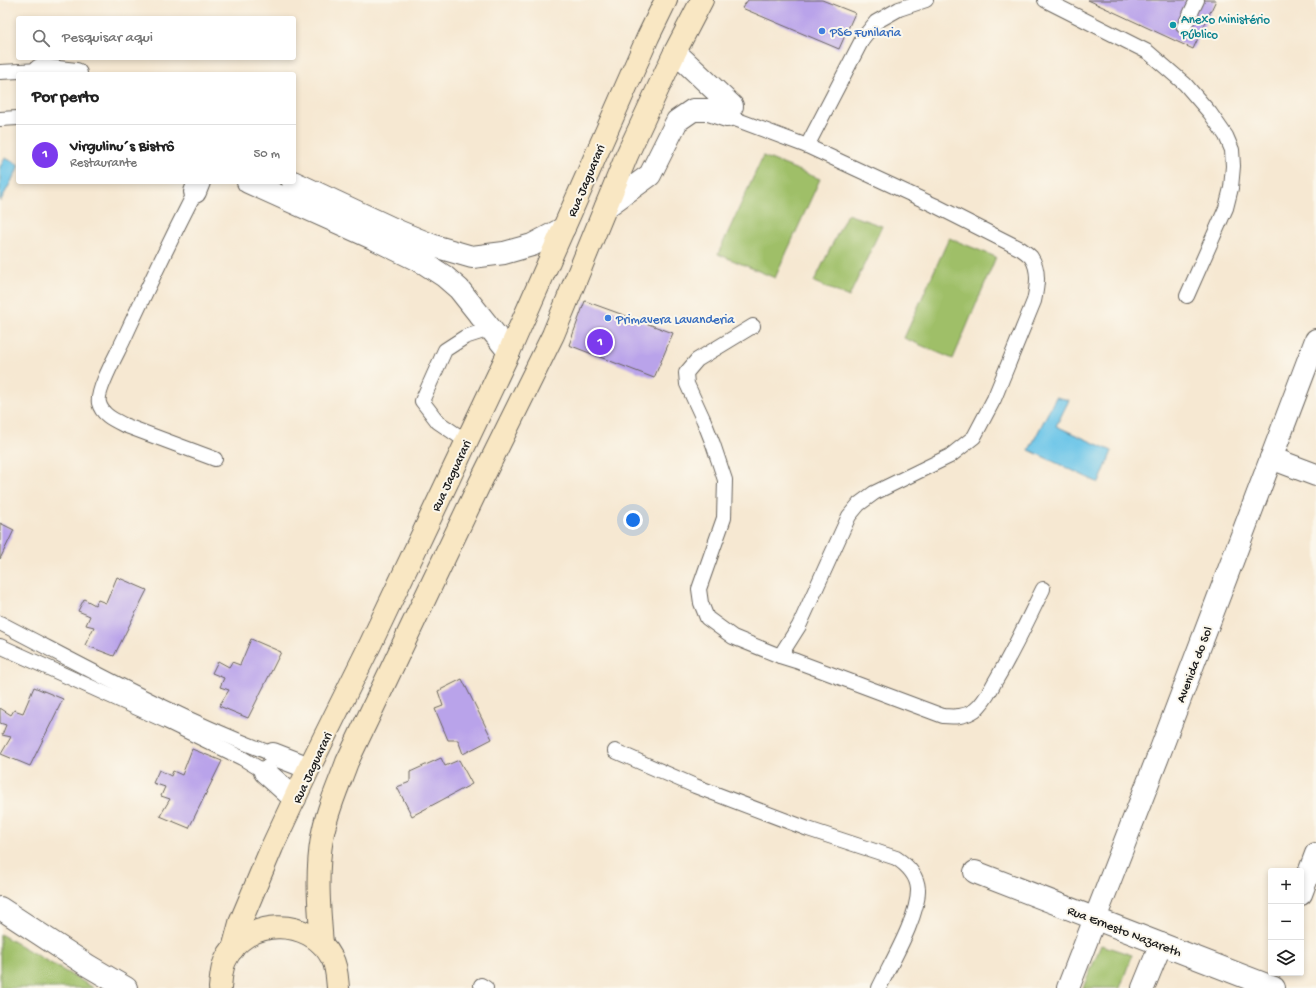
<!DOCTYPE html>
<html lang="pt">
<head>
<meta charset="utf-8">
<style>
  :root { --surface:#fff; --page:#f2f2f2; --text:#222; --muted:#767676; --line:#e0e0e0; --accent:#7c3aed }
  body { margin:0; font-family:"Gochi Hand",sans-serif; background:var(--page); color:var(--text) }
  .controls { position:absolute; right:12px; bottom:12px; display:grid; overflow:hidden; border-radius:4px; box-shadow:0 2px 6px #0003 }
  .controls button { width:36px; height:36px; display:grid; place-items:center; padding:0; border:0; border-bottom:1px solid var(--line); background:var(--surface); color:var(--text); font:20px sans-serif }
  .you { position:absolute; left:633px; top:520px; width:14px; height:14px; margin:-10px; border:3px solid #fff; border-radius:50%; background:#1a73e8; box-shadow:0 0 0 6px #1a73e833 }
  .badge { display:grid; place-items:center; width:26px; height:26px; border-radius:50%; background:var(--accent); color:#fff; font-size:13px; font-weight:700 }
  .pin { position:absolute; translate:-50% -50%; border:2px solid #fff; box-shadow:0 1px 4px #0006 }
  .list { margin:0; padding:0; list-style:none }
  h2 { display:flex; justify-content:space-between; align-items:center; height:52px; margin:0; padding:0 16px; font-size:17px }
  h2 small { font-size:13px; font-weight:400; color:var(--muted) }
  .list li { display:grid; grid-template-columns:26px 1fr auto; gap:12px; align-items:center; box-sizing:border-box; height:60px; padding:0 16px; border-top:1px solid var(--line) }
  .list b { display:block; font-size:15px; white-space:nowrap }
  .list p { margin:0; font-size:13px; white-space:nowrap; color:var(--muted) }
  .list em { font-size:13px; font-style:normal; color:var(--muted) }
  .icon { flex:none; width:22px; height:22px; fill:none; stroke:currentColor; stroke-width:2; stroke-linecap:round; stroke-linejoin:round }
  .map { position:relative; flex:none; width:1316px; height:988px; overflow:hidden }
  .search { position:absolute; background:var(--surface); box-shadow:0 2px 6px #0003; left:16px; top:16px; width:280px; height:44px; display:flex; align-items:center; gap:10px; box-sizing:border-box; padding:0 14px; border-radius:4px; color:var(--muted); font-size:15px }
  .panel { position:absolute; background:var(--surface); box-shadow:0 2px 6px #0003; left:16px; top:72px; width:280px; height:112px; border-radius:4px }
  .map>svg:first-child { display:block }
</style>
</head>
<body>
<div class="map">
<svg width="1316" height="988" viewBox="0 0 1316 988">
  <rect width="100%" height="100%" fill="#fbf7ec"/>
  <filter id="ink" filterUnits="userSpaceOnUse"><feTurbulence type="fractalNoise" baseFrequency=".025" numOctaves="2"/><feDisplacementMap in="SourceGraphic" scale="8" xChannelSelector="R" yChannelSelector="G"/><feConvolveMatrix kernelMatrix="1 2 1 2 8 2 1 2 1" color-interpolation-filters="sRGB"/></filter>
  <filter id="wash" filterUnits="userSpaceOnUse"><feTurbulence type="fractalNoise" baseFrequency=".012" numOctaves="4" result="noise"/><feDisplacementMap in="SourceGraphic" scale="16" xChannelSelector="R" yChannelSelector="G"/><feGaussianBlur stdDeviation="0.9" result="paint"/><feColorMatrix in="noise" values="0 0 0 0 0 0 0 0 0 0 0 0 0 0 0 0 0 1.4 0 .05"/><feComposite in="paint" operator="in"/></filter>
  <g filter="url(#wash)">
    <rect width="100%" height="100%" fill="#f6e8d2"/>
    <g fill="#9fbf67" stroke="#5e6e42">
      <path d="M763 156 820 179 775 278 718 254Z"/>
      <path d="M847 214 882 226 849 297 814 282Z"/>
      <path d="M949 238 996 257 953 359 904 338Z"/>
      <path d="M0 934 94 988H0Z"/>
      <path d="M1101 945 1132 955 1120 988H1083Z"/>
    </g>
    <g fill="#6ac5e8" stroke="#437082">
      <path d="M5 158 18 164V169L0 202V167Z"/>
      <path d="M1056 397 1069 400 1056 426 1112 451 1099 483 1029 450Z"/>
    </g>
    <g id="blocks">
      <g fill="#b9a3ea">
        <path d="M748 0H822L855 13 839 49 742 8Z"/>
        <path d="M1088 0H1216L1193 49Z"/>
        <path d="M585 301 673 333 654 378 569 345Z"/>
        <path d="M0 523 14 530 0 559Z"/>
        <path d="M117 577 147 590 114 656 85 645 94 627 86 625 90 616 78 611 84 599 95 605 98 600 106 603Z"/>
        <path d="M251 639 281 652 248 718 219 706 229 690 220 687 224 678 212 673 218 661 229 667 232 662 240 665Z"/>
        <path d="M462 679 492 739 463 754 458 740H448L435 709 443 706 438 691Z"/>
        <path d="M34 687 63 699 30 766 1 754 11 737 2 735 6 725 0 723V708L11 715 14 710 23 713Z"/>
        <path d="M192 749 222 761 189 828 160 816 170 799 161 796 165 787 153 783 159 770 171 776 173 771 182 775Z"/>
        <path d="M441 758 445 766 459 760 472 784 412 816 397 787 410 782V772Z"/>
      </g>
    </g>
  </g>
  <g filter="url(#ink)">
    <use href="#blocks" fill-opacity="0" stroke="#68635c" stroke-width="1"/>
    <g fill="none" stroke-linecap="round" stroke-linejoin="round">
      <g stroke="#68635c" stroke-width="16">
        <g id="lane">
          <path d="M1045 0 1148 52 1185 84 1210 113 1226 136 1232 150 1233 166 1231 188 1226 208 1187 296"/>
          <path d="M1184 27 1197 0"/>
          <path d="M0 72 40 70"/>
          <path d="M727 116 807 146 934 205 1021 249C1024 251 1028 254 1031 257 1040 270 1037 287 1034 301L994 399 974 437 950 456 874 493 859 504 849 516 799 626 780 656"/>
          <path d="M0 119 18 118"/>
          <path d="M807 146 863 38 876 22 899 9 926 0"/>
          <path d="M195 192C170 241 146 291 123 341 117 354 96 391 99 403 102 415 114 420 124 425L215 459"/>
          <path d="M753 326 697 360 686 373 687 384 704 421 713 444 725 480 724 518 699 589 701 603 707 618 733 637 780 656 796 661 943 716C955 717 965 717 975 710 985 702 990 690 996 680 1014 650 1028 619 1043 589"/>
          <path d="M466 441 438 422 422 401 445 350 465 337 490 329"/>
          <path d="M0 623C89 669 178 719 273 754"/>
          <path d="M0 646 166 721 242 758 265 772"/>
          <path d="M615 751 695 786 808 829 896 858C907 865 917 874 918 889 919 916 891 963 879 988"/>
          <path d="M481 985 486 988"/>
        </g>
      </g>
      <g stroke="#68635c" stroke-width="24">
        <g id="street">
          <path d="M675 52 732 106"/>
          <path d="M40 70 76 74"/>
          <path d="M248 182 377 240 424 263 444 276 459 289 509 352"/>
          <path d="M293 182 400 232 434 246 472 257 504 253 532 245 564 228"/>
          <path d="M195 192 199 182"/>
          <path d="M606 207 650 175 677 121 693 110H709L727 116"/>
          <path d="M1271 458 1316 475"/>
          <path d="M273 754 309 768"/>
          <path d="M265 772 295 799"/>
          <path d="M975 872 1274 988"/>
          <path d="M1301 894 1316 854"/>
          <path d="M0 908 87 965 126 988"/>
          <path d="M1068 988 1161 749 1316 340"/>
          <path d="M1143 988 1161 944"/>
        </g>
      </g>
      <g stroke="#68635c" stroke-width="24">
        <g id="secondary">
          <path d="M322 944C319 908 316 873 322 838 326 812 338 787 347 762L480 483 553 335 627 155 675 52 702 0"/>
          <path d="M233 949 240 923 272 847 309 768 370 645 509 352 648 37 666 0"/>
          <path d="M220 988C221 979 221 970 225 961 245 917 310 916 332 958 337 967 337 978 338 988"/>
        </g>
      </g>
      <use href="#lane" stroke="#fff" stroke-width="14"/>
      <use href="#street" stroke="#fff" stroke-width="22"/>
      <use href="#secondary" stroke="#f9e7c3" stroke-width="22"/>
    </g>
  </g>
  <circle fill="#0f9aa8" stroke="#fbf7ec" stroke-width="1.5" cx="1173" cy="25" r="4"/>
  <g fill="#3f7fe0" stroke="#fbf7ec" stroke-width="1.5">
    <circle cx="822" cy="31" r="4"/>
    <circle cx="608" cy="318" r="4"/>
  </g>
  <g text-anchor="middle" stroke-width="4" stroke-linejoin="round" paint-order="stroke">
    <g font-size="13" fill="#0d838f" stroke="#fbf7ec" text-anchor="start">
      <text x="1181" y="23">Anexo Ministério<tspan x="1181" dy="15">Público</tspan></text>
    </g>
    <g font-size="13" fill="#366cbe" stroke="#fbf7ec" text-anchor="start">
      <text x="830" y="36">PSG Funilaria</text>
      <text x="616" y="323">Primavera Lavanderia</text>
    </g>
    <g font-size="13" fill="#1c1c1c" stroke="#fbf7ec">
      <text transform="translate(585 180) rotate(-67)" y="5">Rua Jaguarari</text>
      <text transform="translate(450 475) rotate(-65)" y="5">Rua Jaguarari</text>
      <text transform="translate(1193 664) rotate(-69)" y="5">Avenida do Sol</text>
      <text transform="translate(311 767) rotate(-65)" y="5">Rua Jaguarari</text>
      <text transform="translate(1125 930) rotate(21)" y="5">Rua Ernesto Nazareth</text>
    </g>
  </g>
</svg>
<div class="controls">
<button>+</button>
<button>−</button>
<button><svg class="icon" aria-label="layers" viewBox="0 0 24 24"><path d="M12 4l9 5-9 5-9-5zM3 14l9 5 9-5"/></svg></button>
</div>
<div class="you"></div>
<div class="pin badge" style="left:600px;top:342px">1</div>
<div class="search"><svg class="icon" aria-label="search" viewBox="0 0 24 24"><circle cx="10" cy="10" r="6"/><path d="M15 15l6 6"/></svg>Pesquisar aqui</div>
<section class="panel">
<h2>Por perto<small></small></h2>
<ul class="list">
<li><span class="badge">1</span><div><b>Virgulinu´s Bistrô</b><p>Restaurante</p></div><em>50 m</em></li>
</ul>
</section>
</div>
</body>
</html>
